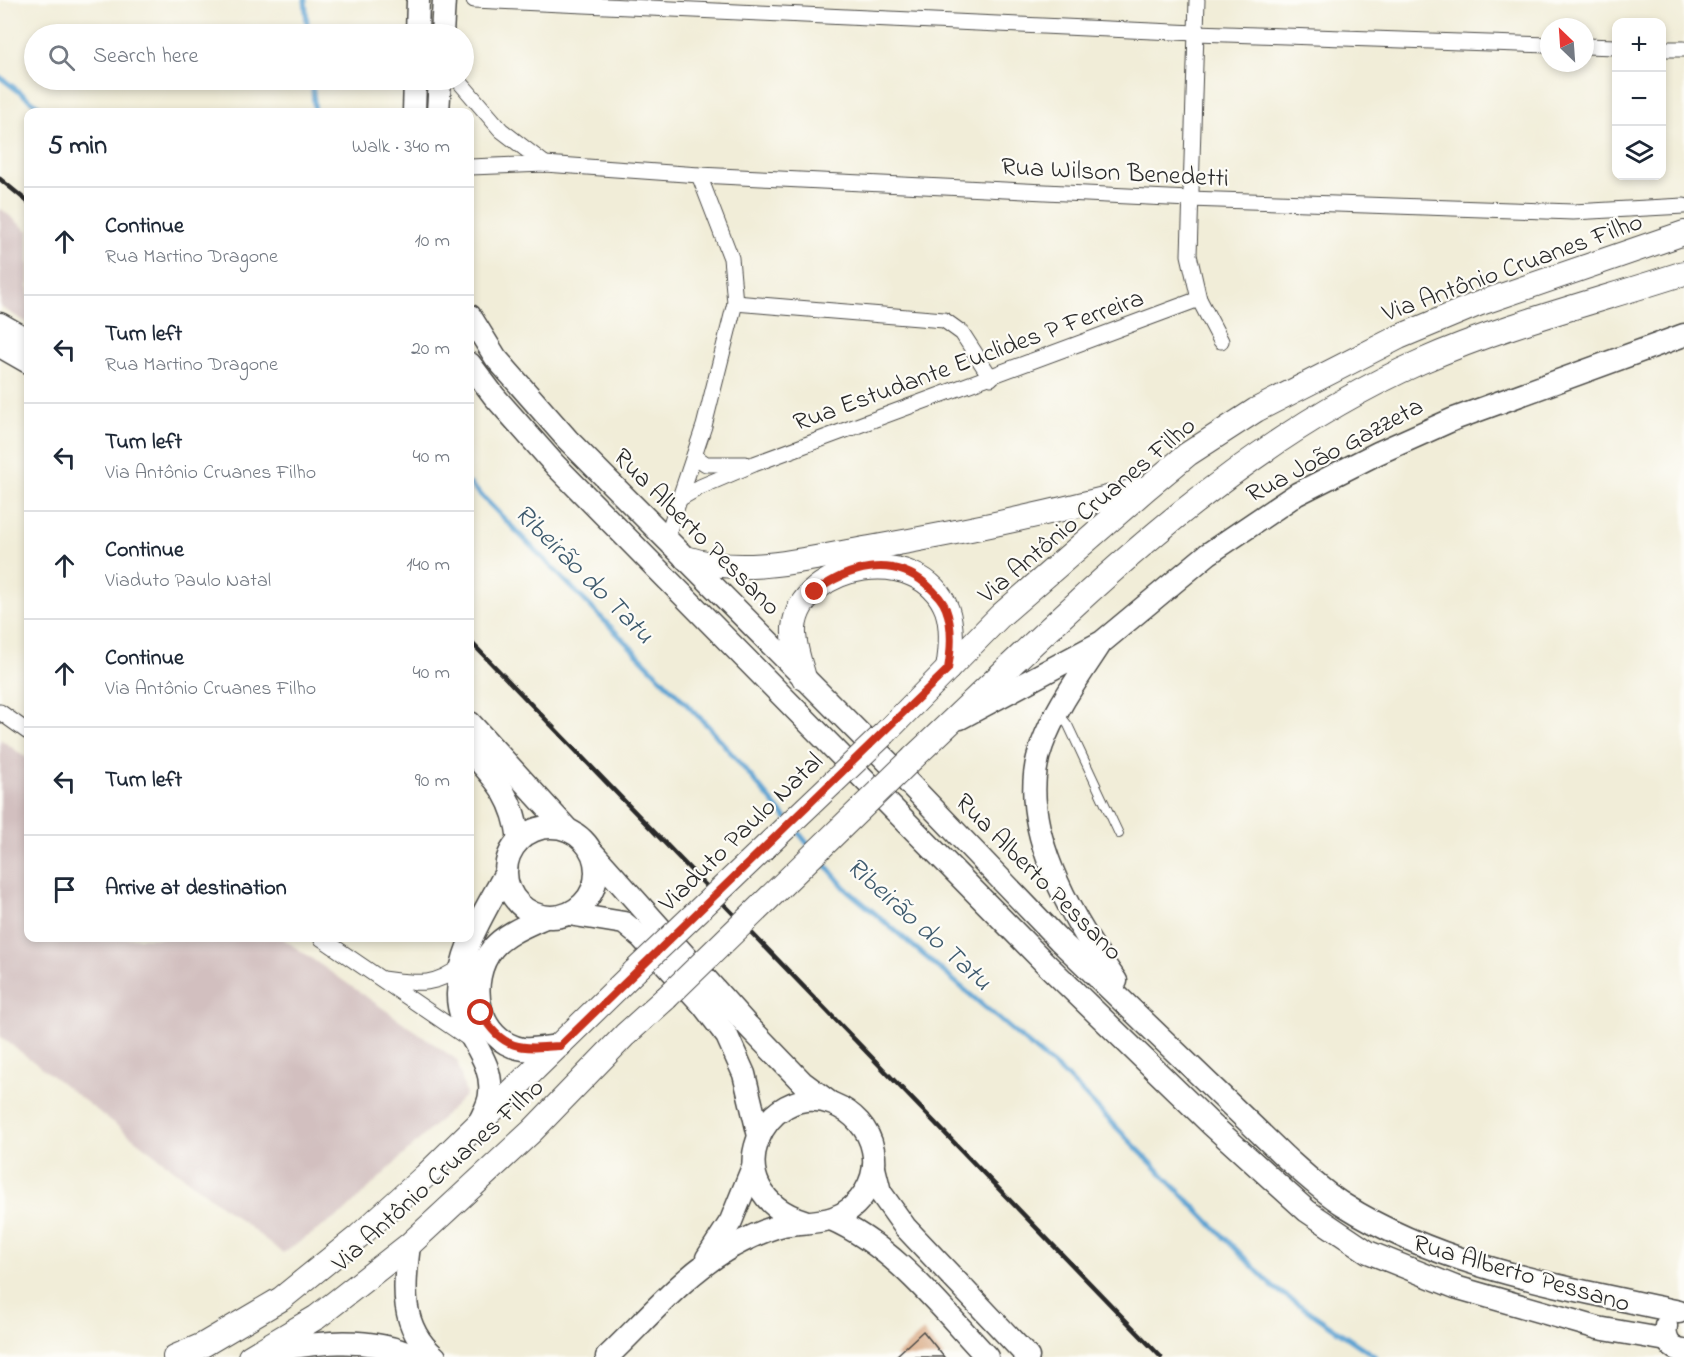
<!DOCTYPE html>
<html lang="en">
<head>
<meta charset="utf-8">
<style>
  :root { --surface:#fff; --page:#f6f6f7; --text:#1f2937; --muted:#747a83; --line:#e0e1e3 }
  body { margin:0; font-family:"Indie Flower",sans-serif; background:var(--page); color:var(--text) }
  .controls { position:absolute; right:18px; top:18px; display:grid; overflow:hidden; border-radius:12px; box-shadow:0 3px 9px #0003 }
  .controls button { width:54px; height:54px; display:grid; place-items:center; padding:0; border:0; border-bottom:2px solid var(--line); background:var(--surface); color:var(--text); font:30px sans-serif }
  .compass { position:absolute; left:1540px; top:18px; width:54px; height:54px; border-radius:50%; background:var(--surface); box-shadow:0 3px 9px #0003; rotate:335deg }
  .stop { position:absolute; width:18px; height:18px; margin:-14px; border:4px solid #c8321e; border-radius:50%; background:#fff }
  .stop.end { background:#c8321e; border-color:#fff; box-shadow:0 2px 6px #0008 }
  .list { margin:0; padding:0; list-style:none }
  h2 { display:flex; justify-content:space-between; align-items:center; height:78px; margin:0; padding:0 24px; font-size:26px }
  h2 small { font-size:20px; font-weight:400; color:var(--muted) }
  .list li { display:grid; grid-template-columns:39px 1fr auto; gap:18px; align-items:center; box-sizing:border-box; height:108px; padding:0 24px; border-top:2px solid var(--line) }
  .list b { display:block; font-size:22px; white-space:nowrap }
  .list p { margin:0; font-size:20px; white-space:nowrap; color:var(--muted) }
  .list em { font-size:20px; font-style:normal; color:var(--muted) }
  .icon { flex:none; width:33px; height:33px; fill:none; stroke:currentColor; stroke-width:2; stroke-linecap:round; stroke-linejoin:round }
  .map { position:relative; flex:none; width:1684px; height:1357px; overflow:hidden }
  .search { position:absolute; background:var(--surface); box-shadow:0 3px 9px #0003; left:24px; top:24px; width:450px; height:66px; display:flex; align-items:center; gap:15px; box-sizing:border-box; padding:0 21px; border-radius:33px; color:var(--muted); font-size:22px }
  .panel { position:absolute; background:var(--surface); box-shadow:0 3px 9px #0003; left:24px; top:108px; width:450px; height:834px; border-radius:12px }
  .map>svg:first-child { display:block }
</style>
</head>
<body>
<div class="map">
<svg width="1684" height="1357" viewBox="0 0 1684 1357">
  <rect width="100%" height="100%" fill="#fdfcf7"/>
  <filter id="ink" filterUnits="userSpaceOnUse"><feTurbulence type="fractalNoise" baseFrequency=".0167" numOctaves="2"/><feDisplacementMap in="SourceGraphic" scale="12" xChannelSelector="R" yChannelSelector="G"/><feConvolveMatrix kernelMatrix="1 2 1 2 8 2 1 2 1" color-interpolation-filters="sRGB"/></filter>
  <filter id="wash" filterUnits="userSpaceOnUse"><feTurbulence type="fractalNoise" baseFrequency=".008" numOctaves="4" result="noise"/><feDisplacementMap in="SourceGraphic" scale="24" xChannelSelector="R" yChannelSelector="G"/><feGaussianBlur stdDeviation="1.35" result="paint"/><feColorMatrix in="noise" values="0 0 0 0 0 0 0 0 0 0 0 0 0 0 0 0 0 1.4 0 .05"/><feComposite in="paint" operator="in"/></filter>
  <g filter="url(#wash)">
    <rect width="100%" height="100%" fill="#f1edd8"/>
    <g fill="#d2bfbf">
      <path d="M0 208 28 231V323L0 307Z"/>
      <path d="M0 739 28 759V938H282L457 1060 466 1095 343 1213 283 1253 0 1036Z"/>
    </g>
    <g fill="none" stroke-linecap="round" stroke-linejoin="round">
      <g stroke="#5ca2d2" stroke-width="5">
        <path d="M305 0 308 34"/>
        <path d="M0 77 46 112"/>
        <path d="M312 80 315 112"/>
        <path d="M470 484 709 727 786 818"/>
        <path d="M794 827 811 848"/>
        <path d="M819 857 845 888 1067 1077 1273 1287 1376 1357"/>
      </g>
    </g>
    <g id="blocks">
      <path fill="#d39d73" d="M923 1331 944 1357H895Z"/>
    </g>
  </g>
  <g filter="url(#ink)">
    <use href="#blocks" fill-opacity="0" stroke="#494845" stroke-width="1.5"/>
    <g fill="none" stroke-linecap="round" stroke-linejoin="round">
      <g stroke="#494845" stroke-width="10">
        <path id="lane" d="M1060 715 1068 725 1119 834"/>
      </g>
      <g stroke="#494845" stroke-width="17">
        <g id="street">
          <path d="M474 0 1196 33 1549 45"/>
          <path d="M1197 0 1189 255 1199 299 1221 341"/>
          <path d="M1585 46 1616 47"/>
          <path d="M1662 49H1684"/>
          <path d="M458 80 501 130 545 164"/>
          <path d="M470 167 545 164 699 175 1189 199 1573 212 1684 206"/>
          <path d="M735 303 944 320 962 333 991 378"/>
          <path d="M694 456 706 464H745"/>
          <path d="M681 498 700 487 754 464 1199 299"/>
          <path d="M666 539 704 426 735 303 731 258 699 175"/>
          <path d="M0 712 28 732"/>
          <path d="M321 938 472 1041"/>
          <path d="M382 979C416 983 433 988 461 966"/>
        </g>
      </g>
      <g stroke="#494845" stroke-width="25">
        <g id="secondary">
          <path d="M417 34 418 0"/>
          <path d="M442 34 444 0"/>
          <path d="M414 112 415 80"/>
          <path d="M438 112 440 80"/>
          <path d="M470 316 496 358 568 440 901 775 1059 940 1284 1156C1303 1173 1323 1192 1344 1205 1443 1268 1566 1287 1679 1312"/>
          <path d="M0 324 28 340"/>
          <path d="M0 346 28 362"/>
          <path d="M470 364 494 396 555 465 1047 965 1212 1125 1307 1211 1368 1252 1455 1287 1598 1328 1667 1340"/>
          <path d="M1099 646C1079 677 1055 709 1042 745 1013 822 1072 919 1116 981"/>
          <path d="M960 718 1102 642 1208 554 1297 494 1378 453 1454 419 1684 335"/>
          <path d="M470 723 567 829"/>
          <path d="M470 751C497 781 514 798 519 840"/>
          <circle cx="551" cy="872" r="45"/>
          <path d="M594 854 748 1026 802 1082 829 1102"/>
          <path d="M569 914 624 923 642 938 703 1005 727 1036 744 1074 759 1136"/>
          <path d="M545 917C528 925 506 933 493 948 466 980 477 1042 523 1049 534 1050 549 1047 560 1046"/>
          <path d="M479 1123C483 1114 490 1103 490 1093 494 1055 457 1032 458 994 459 949 485 912 505 874"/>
          <path d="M874 1168 880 1192 905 1227 1028 1357"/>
          <path d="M831 1219C895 1247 940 1307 987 1357"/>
          <path d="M409 1245C404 1287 399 1327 435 1357"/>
          <path d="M707 1258 731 1221 753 1167"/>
          <path d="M1666 1326C1664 1340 1670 1349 1684 1351"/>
          <path d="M260 1353C310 1343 368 1334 415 1357"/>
          <path d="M607 1357C647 1319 685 1273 733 1246 748 1238 766 1229 783 1225 799 1222 818 1223 833 1218 860 1209 879 1179 873 1150 869 1129 853 1112 833 1104 764 1077 710 1191 804 1221"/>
        </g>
      </g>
      <g stroke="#494845" stroke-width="26">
        <g id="primary">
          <path d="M686 558C745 577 810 558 870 548 962 532 1052 513 1142 489"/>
          <path d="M804 678C800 662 793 645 794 628 800 563 921 541 947 610 953 628 951 651 948 669"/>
          <path d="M885 733 1001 615 1147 488 1188 454 1256 410 1399 337 1478 304 1684 233"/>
          <path d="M913 758C1069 611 1221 451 1420 362 1506 324 1595 302 1684 273"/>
          <path d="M175 1357 203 1345 281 1299 359 1236 425 1176 635 971"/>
          <path d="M250 1357 317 1317 409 1245 532 1131 625 1035 666 998"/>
        </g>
      </g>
      <use href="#lane" stroke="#fff" stroke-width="8"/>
      <use href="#street" stroke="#fff" stroke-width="15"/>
      <use href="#secondary" stroke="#fff" stroke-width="22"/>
      <use href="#primary" stroke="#fff" stroke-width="24"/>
      <g stroke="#2b2b2b" stroke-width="4.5">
        <path d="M0 179 28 202"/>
        <path d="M470 641 1161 1357"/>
      </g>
      <g stroke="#494845" stroke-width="26" stroke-linecap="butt">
        <g id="primary-bridge">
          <path d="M635 971 885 733"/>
          <path d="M666 998 913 758"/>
        </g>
      </g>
      <use href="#primary-bridge" stroke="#fff" stroke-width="24"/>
    </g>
  </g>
  <g fill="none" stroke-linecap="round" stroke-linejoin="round" filter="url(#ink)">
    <path stroke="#c8321e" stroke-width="8" d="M481 1013C502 1051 522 1049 560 1046L948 669C951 651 953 627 946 609 943 600 934 591 926 584 891 555 848 567 815 592"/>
  </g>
  <g text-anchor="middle" stroke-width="4.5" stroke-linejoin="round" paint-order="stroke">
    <g font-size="26" fill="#2b2b2b" stroke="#fdfcf7">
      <text transform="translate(1115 171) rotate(3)" y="9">Rua Wilson Benedetti</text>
      <text transform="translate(1512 266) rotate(-20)" y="9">Via Antônio Cruanes Filho</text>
      <text transform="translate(968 359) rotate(-20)" y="9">Rua Estudante Euclides P Ferreira</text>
      <text transform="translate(1334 449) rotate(-28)" y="9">Rua João Gazzeta</text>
      <text transform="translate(1086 509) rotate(-40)" y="9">Via Antônio Cruanes Filho</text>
      <text transform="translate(698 531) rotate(45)" y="9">Rua Alberto Pessano</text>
      <text transform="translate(740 831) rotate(-44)" y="9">Viaduto Paulo Natal</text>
      <text transform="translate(1040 876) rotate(45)" y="9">Rua Alberto Pessano</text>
      <text transform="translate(437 1174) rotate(-42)" y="9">Via Antônio Cruanes Filho</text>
      <text transform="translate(1522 1272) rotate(16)" y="9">Rua Alberto Pessano</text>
    </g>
    <g font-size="27" font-style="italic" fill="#3f5b6e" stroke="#fdfcf7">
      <text transform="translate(585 573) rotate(45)" y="9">Ribeirão do Tatu</text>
      <text transform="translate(920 923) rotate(42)" y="9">Ribeirão do Tatu</text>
    </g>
  </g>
</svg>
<div class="controls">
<button>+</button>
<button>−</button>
<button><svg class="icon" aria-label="layers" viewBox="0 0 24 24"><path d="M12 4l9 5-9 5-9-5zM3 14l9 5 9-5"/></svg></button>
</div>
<svg class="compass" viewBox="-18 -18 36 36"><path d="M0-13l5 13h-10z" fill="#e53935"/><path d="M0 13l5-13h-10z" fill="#747a83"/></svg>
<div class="stop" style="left:481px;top:1013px"></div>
<div class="stop end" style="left:815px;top:592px"></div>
<div class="search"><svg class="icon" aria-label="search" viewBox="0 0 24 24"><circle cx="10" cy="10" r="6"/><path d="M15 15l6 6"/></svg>Search here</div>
<section class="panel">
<h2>5 min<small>Walk · 340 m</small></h2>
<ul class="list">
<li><svg class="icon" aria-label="ahead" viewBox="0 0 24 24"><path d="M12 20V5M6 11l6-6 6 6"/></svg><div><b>Continue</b><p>Rua Martino Dragone</p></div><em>10 m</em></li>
<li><svg class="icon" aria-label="left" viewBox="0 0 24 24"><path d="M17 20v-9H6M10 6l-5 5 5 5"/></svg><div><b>Turn left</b><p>Rua Martino Dragone</p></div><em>20 m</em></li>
<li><svg class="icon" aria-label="left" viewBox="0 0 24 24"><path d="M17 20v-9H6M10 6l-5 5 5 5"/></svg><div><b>Turn left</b><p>Via Antônio Cruanes Filho</p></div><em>40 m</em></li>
<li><svg class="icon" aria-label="ahead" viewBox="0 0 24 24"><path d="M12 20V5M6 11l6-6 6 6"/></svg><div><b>Continue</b><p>Viaduto Paulo Natal</p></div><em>140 m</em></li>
<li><svg class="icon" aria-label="ahead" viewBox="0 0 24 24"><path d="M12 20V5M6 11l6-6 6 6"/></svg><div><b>Continue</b><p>Via Antônio Cruanes Filho</p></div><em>40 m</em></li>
<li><svg class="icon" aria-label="left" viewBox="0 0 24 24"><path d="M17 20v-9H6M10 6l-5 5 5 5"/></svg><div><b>Turn left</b></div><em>90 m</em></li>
<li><svg class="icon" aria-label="arrive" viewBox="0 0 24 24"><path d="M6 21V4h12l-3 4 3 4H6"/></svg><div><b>Arrive at destination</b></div></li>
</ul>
</section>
</div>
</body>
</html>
